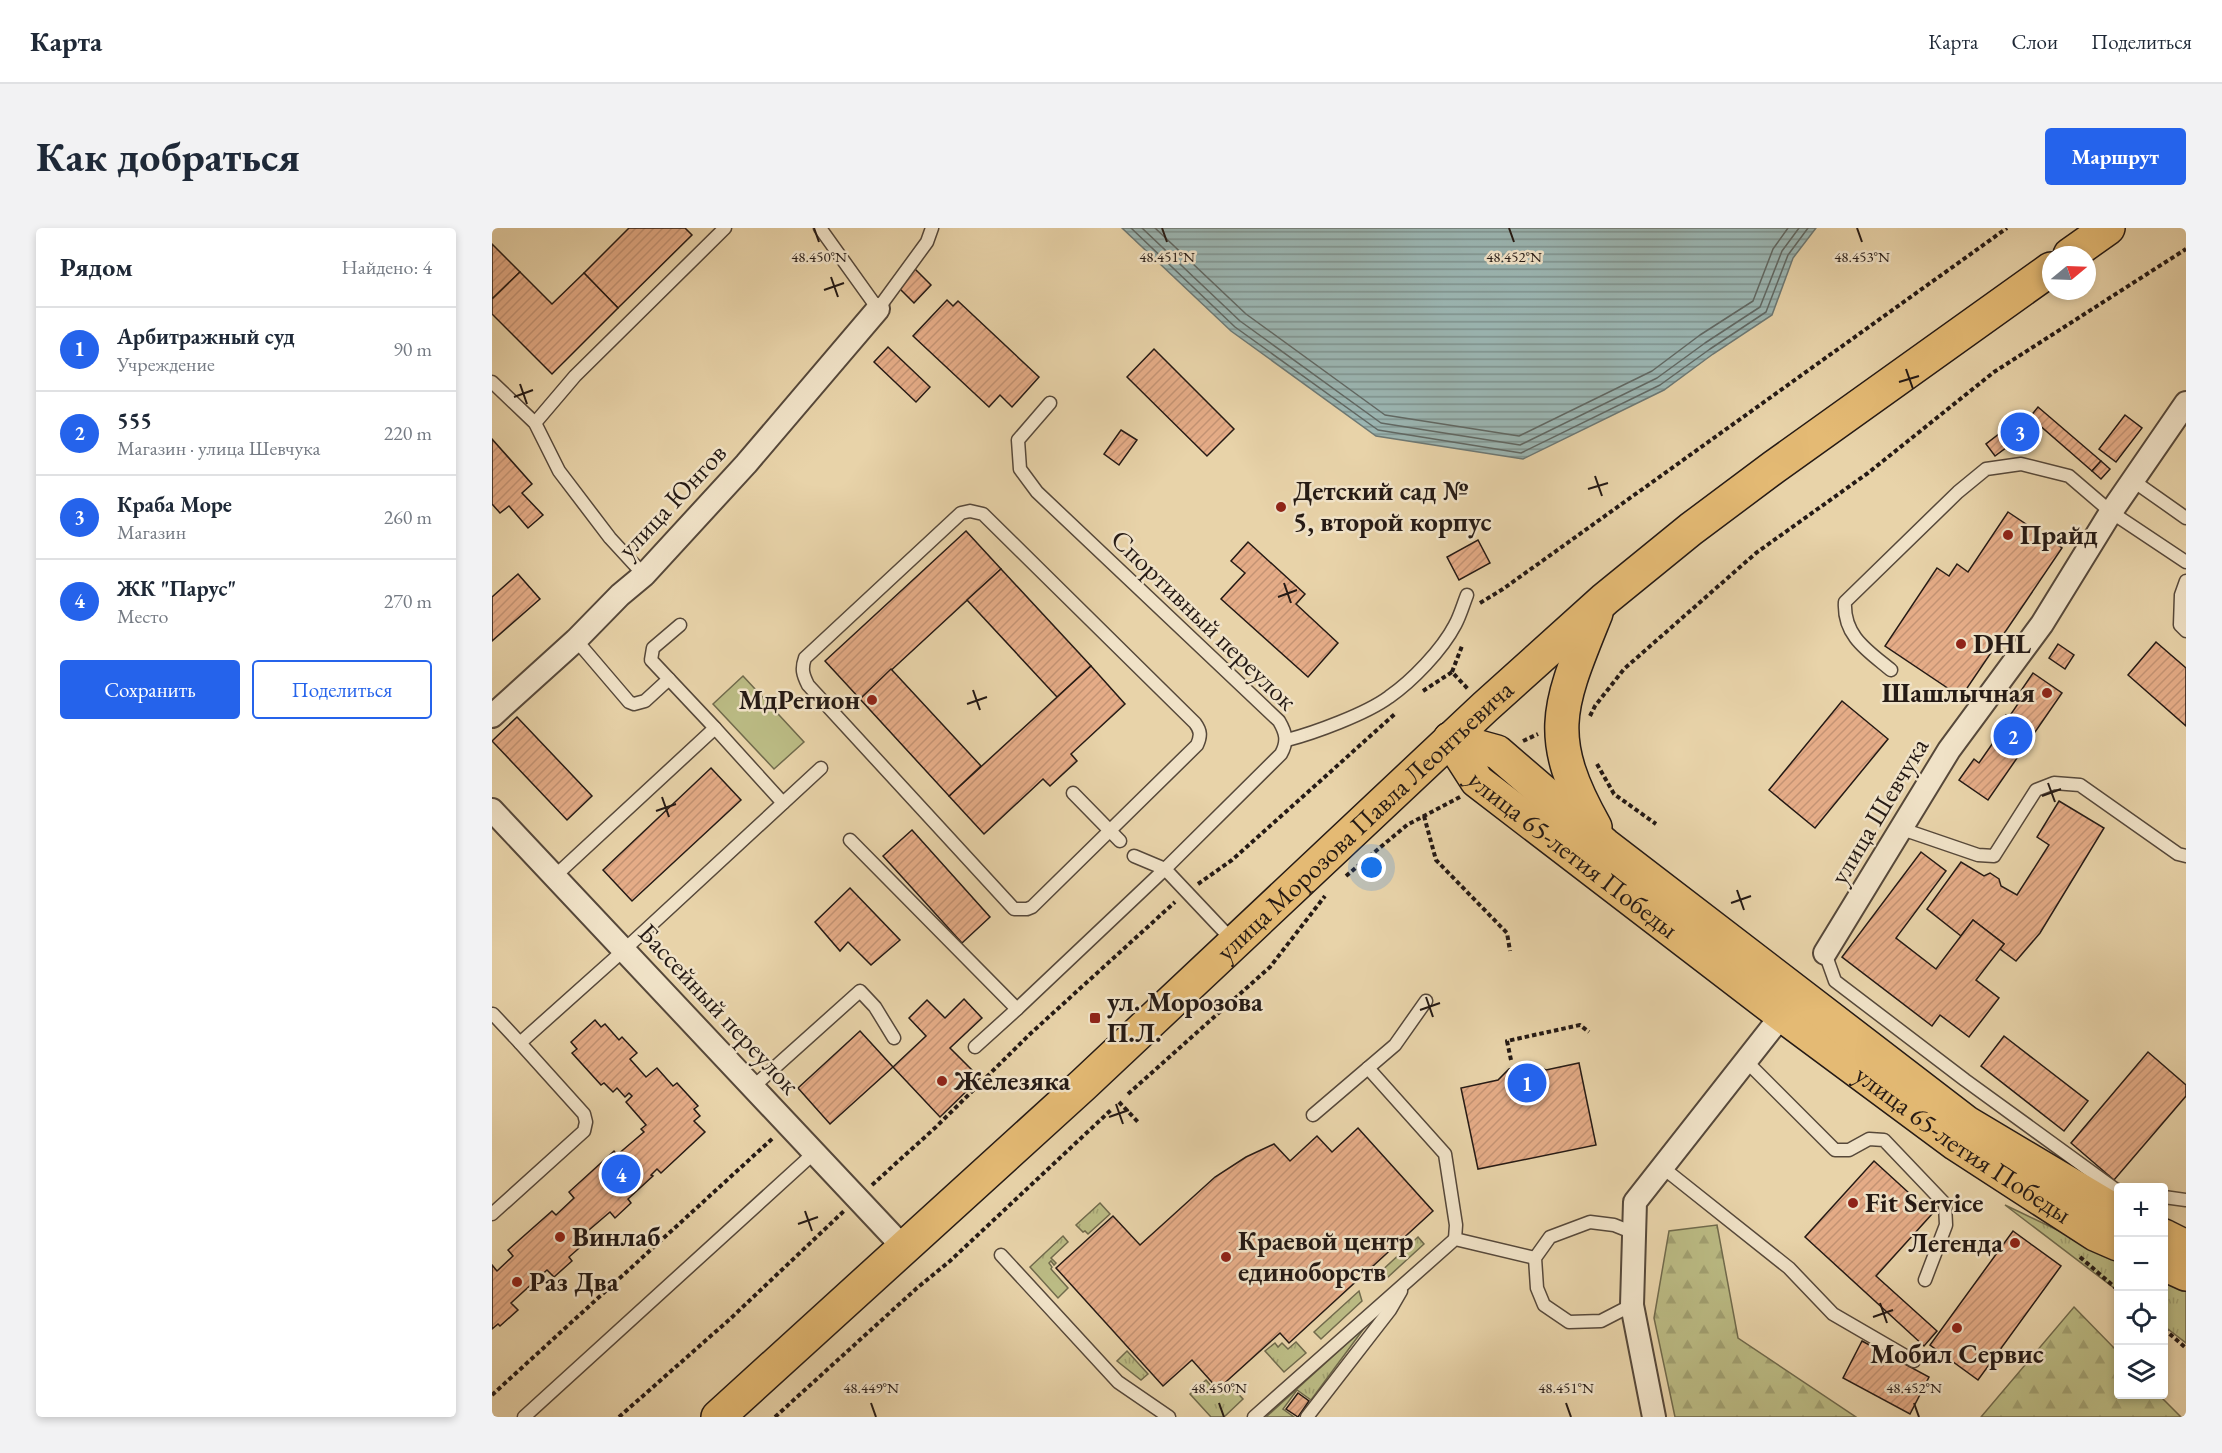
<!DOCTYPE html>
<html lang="ru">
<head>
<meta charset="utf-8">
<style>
  :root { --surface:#fff; --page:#f2f2f3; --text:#1f2937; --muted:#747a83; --line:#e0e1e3; --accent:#2563eb }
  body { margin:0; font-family:"EB Garamond",serif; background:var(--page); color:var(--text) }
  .controls { position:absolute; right:18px; bottom:18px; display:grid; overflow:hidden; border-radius:6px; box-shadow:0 3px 9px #0003 }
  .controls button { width:54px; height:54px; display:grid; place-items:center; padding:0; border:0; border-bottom:2px solid var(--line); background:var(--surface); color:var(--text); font:30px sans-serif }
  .compass { position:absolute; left:1550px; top:18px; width:54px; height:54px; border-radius:50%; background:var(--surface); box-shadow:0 3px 9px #0003; rotate:71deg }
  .you { position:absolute; left:880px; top:640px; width:21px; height:21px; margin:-15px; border:4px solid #fff; border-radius:50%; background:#1a73e8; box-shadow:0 0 0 9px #1a73e833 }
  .badge { display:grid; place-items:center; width:39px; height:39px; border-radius:50%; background:var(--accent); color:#fff; font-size:20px; font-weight:700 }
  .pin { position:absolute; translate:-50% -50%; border:3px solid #fff; box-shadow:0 2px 6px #0006 }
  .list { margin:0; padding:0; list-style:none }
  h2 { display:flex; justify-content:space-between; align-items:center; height:78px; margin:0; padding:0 24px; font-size:26px }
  h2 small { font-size:20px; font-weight:400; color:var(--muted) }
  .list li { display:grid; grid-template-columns:39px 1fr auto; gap:18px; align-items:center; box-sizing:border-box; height:84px; padding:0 24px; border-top:2px solid var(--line) }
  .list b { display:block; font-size:22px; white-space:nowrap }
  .list p { margin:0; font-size:20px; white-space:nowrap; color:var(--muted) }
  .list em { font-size:20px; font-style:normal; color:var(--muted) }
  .actions { display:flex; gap:12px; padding:18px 24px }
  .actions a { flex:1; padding:14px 0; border:2px solid var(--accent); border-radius:6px; text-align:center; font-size:21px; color:var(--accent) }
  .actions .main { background:var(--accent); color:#fff }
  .icon { flex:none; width:33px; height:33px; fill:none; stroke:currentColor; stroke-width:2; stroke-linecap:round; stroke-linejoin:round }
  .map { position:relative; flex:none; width:1694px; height:1189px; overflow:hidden; border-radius:6px }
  header { display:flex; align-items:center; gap:36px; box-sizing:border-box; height:84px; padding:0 30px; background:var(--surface); border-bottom:2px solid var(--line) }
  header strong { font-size:28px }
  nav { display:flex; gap:33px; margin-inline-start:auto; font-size:21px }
  .intro { display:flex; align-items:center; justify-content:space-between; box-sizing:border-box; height:144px; padding:0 36px }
  h1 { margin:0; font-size:42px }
  .button { padding:15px 27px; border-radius:6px; background:var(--accent); color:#fff; font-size:21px; font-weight:700 }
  main { display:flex; gap:36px; padding:0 36px }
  aside { flex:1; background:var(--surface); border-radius:6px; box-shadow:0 3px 9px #0003 }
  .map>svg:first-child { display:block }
</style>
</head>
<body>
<header>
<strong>Карта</strong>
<nav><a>Карта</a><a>Слои</a><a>Поделиться</a></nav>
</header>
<div class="intro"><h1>Как добраться</h1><a class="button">Маршрут</a></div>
<main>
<aside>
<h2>Рядом<small>Найдено: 4</small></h2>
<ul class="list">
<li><span class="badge">1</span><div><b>Арбитражный суд</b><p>Учреждение</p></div><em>90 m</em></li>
<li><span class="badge">2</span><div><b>555</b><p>Магазин · улица Шевчука</p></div><em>220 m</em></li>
<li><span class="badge">3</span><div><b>Краба Море</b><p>Магазин</p></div><em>260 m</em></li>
<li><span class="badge">4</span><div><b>ЖК &quot;Парус&quot;</b><p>Место</p></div><em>270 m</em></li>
</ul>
<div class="actions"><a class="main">Сохранить</a><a>Поделиться</a></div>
</aside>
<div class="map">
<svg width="1694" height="1189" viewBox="0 0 1694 1189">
  <defs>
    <pattern id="grass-tufts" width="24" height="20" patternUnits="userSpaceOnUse" patternTransform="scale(1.5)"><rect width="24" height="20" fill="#bbbb84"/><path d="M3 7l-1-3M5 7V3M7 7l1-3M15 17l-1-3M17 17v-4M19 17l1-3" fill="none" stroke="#a1a071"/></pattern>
    <pattern id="forest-firs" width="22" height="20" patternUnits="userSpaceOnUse" patternTransform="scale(1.5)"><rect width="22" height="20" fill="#bbbb84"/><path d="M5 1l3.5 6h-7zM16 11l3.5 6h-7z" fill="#a1a071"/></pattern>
    <pattern id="water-rules" width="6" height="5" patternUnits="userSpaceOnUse" patternTransform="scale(1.5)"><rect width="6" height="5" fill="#9bb6b3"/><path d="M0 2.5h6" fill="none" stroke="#7e9390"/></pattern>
    <pattern id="building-hatch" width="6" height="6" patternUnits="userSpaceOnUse" patternTransform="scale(1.5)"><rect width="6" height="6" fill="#e5ac87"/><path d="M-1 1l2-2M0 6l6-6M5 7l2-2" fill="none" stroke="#c49374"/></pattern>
  </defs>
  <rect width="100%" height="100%" fill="#e8d3a9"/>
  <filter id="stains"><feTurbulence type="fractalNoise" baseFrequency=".00333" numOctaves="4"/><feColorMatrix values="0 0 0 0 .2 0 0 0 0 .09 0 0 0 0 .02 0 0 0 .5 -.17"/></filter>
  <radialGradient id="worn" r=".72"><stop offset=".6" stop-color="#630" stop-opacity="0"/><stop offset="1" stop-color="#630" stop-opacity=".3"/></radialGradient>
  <g fill="url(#grass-tufts)" stroke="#706a4c" stroke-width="1.5">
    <path d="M608 975 618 986 596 1006 593 1003 591 1004 584 997Z"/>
    <path d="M1513 977 1626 1031V1063Z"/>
    <path d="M571 1008 576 1014 559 1030 564 1035 562 1037 559 1033 557 1035 560 1039 559 1041 576 1060 566 1070 538 1039Z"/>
    <path d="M926 1009 932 1016 896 1049 884 1048Z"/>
    <path d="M1672 1053 1694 1063V1115L1672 1098Z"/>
    <path d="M867 1063 870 1073 829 1111 822 1104Z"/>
    <path d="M873 1099 819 1172 805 1162 791 1181 802 1189H774Z"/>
    <path d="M804 1114 814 1125 792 1144 773 1123 783 1115 786 1119 790 1115 796 1121Z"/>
    <path d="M635 1123 656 1146 649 1152 625 1133Z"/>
    <path d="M714 1152 726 1166 737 1156 751 1171 732 1189H719L698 1166Z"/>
  </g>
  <g fill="url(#forest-firs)" stroke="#706a4c" stroke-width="1.5">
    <path d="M1225 997 1246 1110 1364 1189H1183L1162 1090 1177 1003Z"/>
    <path d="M1582 1079 1626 1124V1166L1667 1167 1689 1189H1489Z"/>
  </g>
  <path fill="#bbbb84" stroke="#706a4c" stroke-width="1.5" d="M251 448 312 514 282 541 221 476Z"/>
  <path fill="url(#water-rules)" stroke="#6c7874" stroke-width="1.5" d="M630 0H1324L1301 30 1280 87 1221 126 1172 162 1031 231 884 208 739 103Z"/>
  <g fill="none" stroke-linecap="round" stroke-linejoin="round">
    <g stroke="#606864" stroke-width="1.5">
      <path d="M639 0 743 99 886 202 1029 225 1168 157 1218 121 1274 84 1296 27 1316 0"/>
      <path d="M650 0 748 93 889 195 1028 217 1165 150 1213 115 1268 79 1290 23 1307 0"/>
      <path d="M663 0 754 86 893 187 1027 208 1160 143 1208 107 1261 73 1281 21 1296 0"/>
    </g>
  </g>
  <g fill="url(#building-hatch)" stroke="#251a15" stroke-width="1.5">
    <path d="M137 0H193L200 7 126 80 92 45Z"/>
    <path d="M0 16 28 44 0 71Z"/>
    <path d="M423 41 439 57 422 75 406 59Z"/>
    <path d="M28 44 60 76 92 45 126 80 60 146 0 86V71Z"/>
    <path d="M455 72 461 78 466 73 547 149 520 179 508 167 497 179 421 108Z"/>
    <path d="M396 119 438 159 424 174 382 134Z"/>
    <path d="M662 121 742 201 715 228 635 149Z"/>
    <path d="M1546 179 1609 233 1600 243 1538 189Z"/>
    <path d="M1633 187 1650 200 1624 234 1607 221Z"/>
    <path d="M1525 192 1534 205 1503 228 1494 216Z"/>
    <path d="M629 202 645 212 627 237 612 226Z"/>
    <path d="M0 211 40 256 30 265 51 287 36 300 17 278 8 285 0 276Z"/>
    <path d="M1609 233 1618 241 1609 251 1600 243Z"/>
    <path d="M1516 284 1570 320 1469 469 1393 418 1445 340 1457 348 1465 336 1476 344Z"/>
    <path d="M474 303 509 341 368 471 333 433Z"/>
    <path d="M986 312 998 335 967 352 955 329Z"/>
    <path d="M756 314 813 366 804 376 846 415 816 449 729 371 753 345 739 333Z"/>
    <path d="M509 341 599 438 565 469 475 372Z"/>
    <path d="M26 346 48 371 0 413V369Z"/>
    <path d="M1664 414 1694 440V498L1636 447Z"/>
    <path d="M1566 416 1582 427 1573 441 1557 430Z"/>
    <path d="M599 438 633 476 579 526 585 533 558 558 551 551 492 606 457 568Z"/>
    <path d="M399 441 489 538 457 568 368 471Z"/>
    <path d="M1541 445 1570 465 1496 572 1467 552 1482 531 1487 535 1503 512 1500 507 1514 487 1517 489 1530 470 1526 467Z"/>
    <path d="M1350 473 1396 511 1323 600 1277 562Z"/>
    <path d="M25 489 100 568 75 592 0 513Z"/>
    <path d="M219 540 249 572 140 673 111 642Z"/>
    <path d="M1567 573 1612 600 1548 705 1524 733 1508 721 1512 716 1481 692 1469 708 1435 681 1469 634 1492 648 1498 645 1507 651 1509 658 1525 667 1557 617 1545 609Z"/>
    <path d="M420 602 498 689 470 715 391 628Z"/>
    <path d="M1429 624 1454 643 1404 710 1444 741 1481 692 1512 716 1484 752 1507 770 1477 809 1448 787 1440 798 1350 729Z"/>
    <path d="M358 660 408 712 379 737 356 714 348 723 323 694Z"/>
    <path d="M472 771 490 790 458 820 488 850 448 889 401 839 434 808 417 790 435 772 453 790Z"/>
    <path d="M103 792 109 799 113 796 127 812 130 809 145 825 138 831 154 849 165 840 181 858 185 855 206 878 202 881 208 888 202 893 213 904 169 945 165 941 159 947 161 948 136 971 139 975 123 990 118 984 97 1002 90 1010 94 1014 77 1029 80 1033 62 1049 55 1042 19 1075 26 1082 8 1098 6 1096 0 1101V1037L5 1043 21 1028 16 1022 60 983 64 987 82 970 77 964 122 923 125 927 152 904 149 901 154 897 134 874 140 868 137 865 133 869 125 860 121 864 112 855 109 857 80 825 85 821 79 814Z"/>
    <path d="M368 803 401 839 338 896 306 860Z"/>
    <path d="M1512 808 1596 873 1572 903 1489 838Z"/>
    <path d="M1656 824 1694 857V868L1622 952 1579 915Z"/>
    <path d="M1087 835 1104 917 986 941 969 860 1006 852 1017 841 1039 836 1054 842Z"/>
    <path d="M866 900 941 983 797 1115 788 1105 726 1161 700 1132 671 1158 564 1040 621 988 648 1017 723 949 754 929 782 916 798 933 825 908 840 924Z"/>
    <path d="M1382 933 1440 986 1384 1048 1445 1103 1432 1118 1313 1009Z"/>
    <path d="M1521 1003 1569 1038 1486 1152 1438 1117Z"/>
    <path d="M1370 1113 1437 1149 1418 1186 1351 1150Z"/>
    <path d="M806 1165 817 1173 806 1189 794 1181Z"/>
  </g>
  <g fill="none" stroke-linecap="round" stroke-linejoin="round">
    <g stroke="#56483a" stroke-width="15">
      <g id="lane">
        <path d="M328 0 386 81 435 14 440 0"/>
        <path d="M0 154 43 195 67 243 118 310 152 347"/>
        <path d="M558 175 526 212 528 241 545 264 787 493C794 505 796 513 789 526L673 641 742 714"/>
        <path d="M43 195 83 148 233 0"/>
        <path d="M1640 252 1694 290"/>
        <path d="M478 283 491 286 703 495C709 503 709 508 705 517L540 679 535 681H522L316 457C311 447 309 441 313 430L469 285Z"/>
        <path d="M1694 353 1689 367 1688 397 1694 403"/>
        <path d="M188 397 161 420 159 432 223 500"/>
        <path d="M84 412 137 474 142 476 153 473 177 451"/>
        <path d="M1399 442C1376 423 1351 408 1353 374L1466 264 1494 241 1529 236 1577 248 1619 284 1694 334"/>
        <path d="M795 512C822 505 874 486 897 469 920 453 950 422 963 397 968 388 971 377 975 367"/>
        <path d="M581 565 628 613"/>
        <path d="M1410 601 1486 627 1502 628 1544 562 1562 555 1588 557 1686 626 1694 628"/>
        <path d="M358 612 525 781 673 641 642 628"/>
        <path d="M63 648 223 500 291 575"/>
        <path d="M1333 725 1343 753 1473 852 1623 961 1626 962"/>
        <path d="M1 786 28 815"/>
        <path d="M483 819 525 781"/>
        <path d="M1253 832 1343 922H1357L1377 911 1392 912 1453 976 1454 997 1433 1052"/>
        <path d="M876 840 953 926 964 997 963 1011"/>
        <path d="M261 859 368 763 383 779 402 810"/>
        <path d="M821 887 903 817 934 773"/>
        <path d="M1170 939 1297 1040 1341 1086 1422 1133"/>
        <path d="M1672 969 1694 972"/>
        <path d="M0 986 92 903 94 894 92 886 28 815 132 722 329 540"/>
        <path d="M509 1027 626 1154 677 1189"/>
        <path d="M1140 1077 1109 1093 1077 1094 1052 1077 1045 1060 1043 1030 1058 1009 1098 994 1122 997 1142 1005"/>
        <path d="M32 1189 322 925"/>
        <path d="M762 1189 963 1011 1043 1030"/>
        <path d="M815 1189 898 1082 909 1063"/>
      </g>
    </g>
    <g stroke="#56483a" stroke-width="26">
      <g id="street">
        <path d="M0 488 84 412 128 367 152 347 254 236 386 81"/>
        <path d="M0 582 412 1020"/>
        <path d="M1333 725 1457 522 1550 396 1619 284 1694 175"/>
        <path d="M1162 1189 1140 1077 1143 974 1290 787"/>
      </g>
    </g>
    <g stroke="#251a15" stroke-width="36">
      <g id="primary">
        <path d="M1578 27 1616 0"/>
        <path id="s1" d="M958 511 985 553 1290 787 1464 916 1603 1006 1626 1016"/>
        <path d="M958 511 1005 524 1113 617 1475 895 1626 985"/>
        <path d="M1103 599C1051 507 1067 477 1104 385"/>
        <path d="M1672 1008 1694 1019"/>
        <path d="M1672 1036 1694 1046"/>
        <path id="s2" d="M226 1189 591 857 993 479 1113 371 1199 301 1282 239 1559 41"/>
      </g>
    </g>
    <g stroke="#251a15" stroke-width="4" stroke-dasharray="4.5 3" stroke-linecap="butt">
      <path d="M988 375 1011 361 1515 0"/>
      <path d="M960 444 970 418"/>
      <path d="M931 463 960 444 976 461"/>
      <path d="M1098 488 1103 478 1132 441 1264 325 1376 245 1502 144 1694 21"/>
      <path d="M1031 513 1046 506"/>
      <path d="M1105 536 1122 566 1164 596"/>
      <path d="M932 588 944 632 1015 705 1018 723"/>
      <path d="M854 648 915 597 968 569"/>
      <path d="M706 656 740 632 904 485"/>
      <path d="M1019 832 1015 813 1088 797 1097 804"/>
      <path d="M636 866 778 739 833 668"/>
      <path d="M627 874 647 895"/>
      <path d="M380 957 444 899 538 806 683 674"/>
      <path d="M1588 1029 1626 1062"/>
      <path d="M1672 1101 1694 1120"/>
      <path d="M0 1167 281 910"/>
      <path d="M127 1189 238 1091 352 983"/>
      <path d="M283 1189 425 1060 458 1033 620 881"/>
    </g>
    <use href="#lane" stroke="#f0e2c7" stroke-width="12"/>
    <use href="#street" stroke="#f0e2c7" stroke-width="22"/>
    <use href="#primary" stroke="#e4ba74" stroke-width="33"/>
  </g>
  <path fill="none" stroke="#251a15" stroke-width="2" d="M322 0 327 14M670 0 675 14M1017 0 1022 14M1365 0 1370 14M339 49 346 69M332 62 352 55M1414 141 1421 161M1407 154 1427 148M28 156 35 176M22 169 41 162M1103 248 1110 268M1096 261 1116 255M792 355 799 375M786 369 805 362M481 462 488 482M475 476 495 469M1556 555 1563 574M1550 568 1569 561M170 569 177 589M164 583 184 576M1245 662 1252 682M1239 675 1259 668M934 769 941 789M928 782 948 775M624 876 631 896M617 889 637 882M313 983 320 1003M306 996 326 989M1388 1075 1395 1095M1381 1089 1401 1082M379 1175 384 1189M727 1175 732 1189M1074 1175 1079 1189M1422 1175 1427 1189"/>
  <g fill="#8f2418" stroke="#f0e2c7" stroke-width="2">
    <circle cx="789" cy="279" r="6"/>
    <circle cx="1516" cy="307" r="6"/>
    <circle cx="1469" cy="416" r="6"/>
    <circle cx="1555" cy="465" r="6"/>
    <circle cx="380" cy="472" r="6"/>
    <rect x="597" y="784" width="12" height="12" rx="3"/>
    <circle cx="450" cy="853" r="6"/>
    <circle cx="1361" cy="975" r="6"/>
    <circle cx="68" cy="1009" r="6"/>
    <circle cx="1523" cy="1015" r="6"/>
    <circle cx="734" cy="1029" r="6"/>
    <circle cx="25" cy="1054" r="6"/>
    <circle cx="1465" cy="1100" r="6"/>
  </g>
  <g text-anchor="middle" stroke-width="5" stroke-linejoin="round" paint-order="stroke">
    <g font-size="27" font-weight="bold" fill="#251a15" stroke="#f0e2c7" text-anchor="start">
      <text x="801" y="272">Детский сад №<tspan x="801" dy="31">5, второй корпус</tspan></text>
      <text x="1528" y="316">Прайд</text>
      <text x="1481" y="425">DHL</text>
      <text x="1543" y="474" text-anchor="end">Шашлычная</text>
      <text x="368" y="481" text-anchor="end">МдРегион</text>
      <text x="615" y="783">ул. Морозова<tspan x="615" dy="31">П.Л.</tspan></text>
      <text x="462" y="862">Железяка</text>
      <text x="1373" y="984">Fit Service</text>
      <text x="80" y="1018">Винлаб</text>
      <text x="746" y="1022">Краевой центр<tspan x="746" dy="31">единоборств</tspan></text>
      <text x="1511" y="1024" text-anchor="end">Легенда</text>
      <text x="37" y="1063">Раз Два</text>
      <text x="1465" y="1135" text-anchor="middle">Мобил Сервис</text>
    </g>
    <g font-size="27" fill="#251a15" stroke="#f0e2c7">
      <text transform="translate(180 273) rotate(-47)" y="9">улица Юнгов</text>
      <text transform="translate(712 392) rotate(44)" y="9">Спортивный переулок</text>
      <text transform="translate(1387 583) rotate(-59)" y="9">улица Шевчука</text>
      <text dy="9" stroke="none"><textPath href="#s2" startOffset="880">улица Морозова Павла Леонтьевича</textPath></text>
      <text dy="9" stroke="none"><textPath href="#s1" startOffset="171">улица 65-летия Победы</textPath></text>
      <text transform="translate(227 781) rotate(47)" y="9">Бассейный переулок</text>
      <text dy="9" stroke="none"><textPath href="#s1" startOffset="657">улица 65-летия Победы</textPath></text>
    </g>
  </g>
  <g font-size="15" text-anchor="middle" fill="#251a15" stroke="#f0e2c7" stroke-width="5" stroke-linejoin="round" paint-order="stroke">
    <text x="327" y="34">48.450°N</text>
    <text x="675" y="34">48.451°N</text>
    <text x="1022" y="34">48.452°N</text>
    <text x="1370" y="34">48.453°N</text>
    <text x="379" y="1165">48.449°N</text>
    <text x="727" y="1165">48.450°N</text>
    <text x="1074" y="1165">48.451°N</text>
    <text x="1422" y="1165">48.452°N</text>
  </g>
  <rect width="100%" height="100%" filter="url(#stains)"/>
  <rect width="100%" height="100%" fill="url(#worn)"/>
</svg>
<div class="controls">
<button>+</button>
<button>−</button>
<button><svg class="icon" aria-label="locate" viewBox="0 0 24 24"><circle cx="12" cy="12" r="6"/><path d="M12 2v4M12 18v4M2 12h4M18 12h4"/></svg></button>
<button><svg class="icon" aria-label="layers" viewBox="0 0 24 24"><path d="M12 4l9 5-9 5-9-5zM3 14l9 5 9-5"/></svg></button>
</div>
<svg class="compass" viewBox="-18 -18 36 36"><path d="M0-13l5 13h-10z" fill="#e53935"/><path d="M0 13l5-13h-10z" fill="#747a83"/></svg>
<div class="you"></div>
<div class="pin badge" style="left:1035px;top:855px">1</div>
<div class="pin badge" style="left:1521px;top:508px">2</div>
<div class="pin badge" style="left:1528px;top:204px">3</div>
<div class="pin badge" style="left:129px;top:946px">4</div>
</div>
</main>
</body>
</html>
